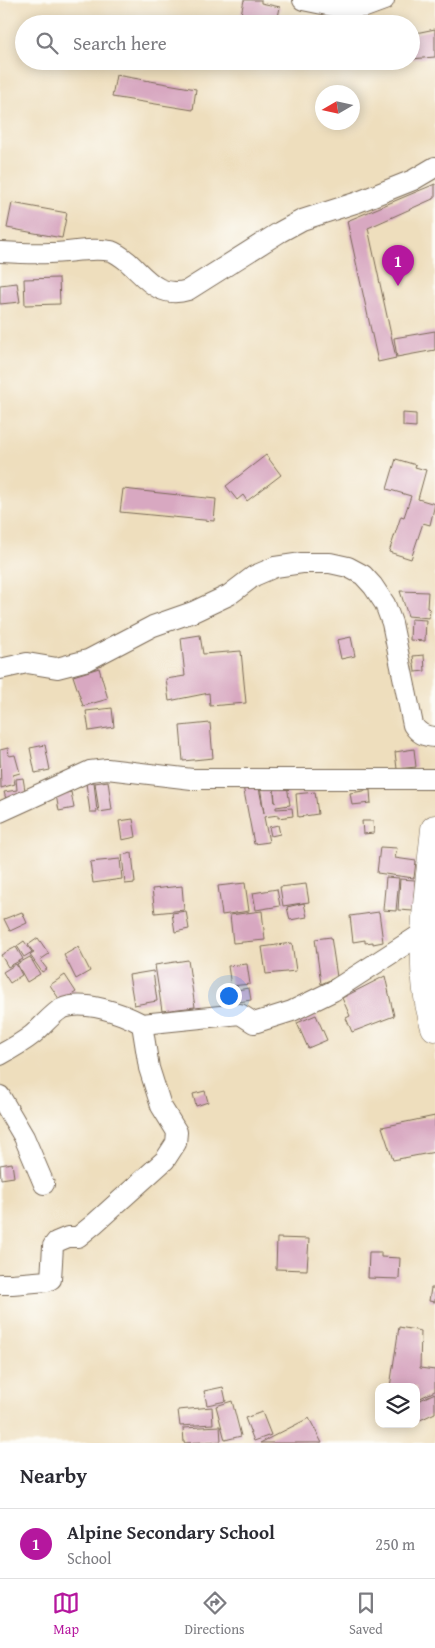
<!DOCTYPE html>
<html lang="en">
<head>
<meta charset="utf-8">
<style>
  :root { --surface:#fff; --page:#f7f7f7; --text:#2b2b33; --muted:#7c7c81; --line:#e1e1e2; --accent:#b5179e }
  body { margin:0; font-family:"Gentium Book Plus",serif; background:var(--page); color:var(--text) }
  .controls { position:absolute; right:15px; bottom:15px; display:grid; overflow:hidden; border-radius:10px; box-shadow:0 2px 12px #0003 }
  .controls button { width:45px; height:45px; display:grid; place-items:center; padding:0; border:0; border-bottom:1px solid var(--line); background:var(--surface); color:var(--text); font:25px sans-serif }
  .compass { position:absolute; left:315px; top:85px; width:45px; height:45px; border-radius:50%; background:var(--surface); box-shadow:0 2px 12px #0003; rotate:261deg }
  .you { position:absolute; left:228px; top:995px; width:18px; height:18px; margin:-12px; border:4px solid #fff; border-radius:50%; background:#1a73e8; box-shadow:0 0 0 8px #1a73e833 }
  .badge { display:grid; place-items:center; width:32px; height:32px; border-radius:50%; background:var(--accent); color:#fff; font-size:16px; font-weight:700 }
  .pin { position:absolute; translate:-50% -41px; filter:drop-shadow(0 1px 2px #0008) }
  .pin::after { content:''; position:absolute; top:26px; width:18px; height:15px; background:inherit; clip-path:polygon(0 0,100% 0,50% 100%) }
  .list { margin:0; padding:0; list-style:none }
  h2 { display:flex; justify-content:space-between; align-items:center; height:65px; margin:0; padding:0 20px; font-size:21px }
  h2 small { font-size:16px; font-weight:400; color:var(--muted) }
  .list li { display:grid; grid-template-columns:32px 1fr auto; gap:15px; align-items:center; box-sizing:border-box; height:70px; padding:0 20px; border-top:1px solid var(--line) }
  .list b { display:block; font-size:19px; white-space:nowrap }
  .list p { margin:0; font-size:16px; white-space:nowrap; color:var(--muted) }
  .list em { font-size:16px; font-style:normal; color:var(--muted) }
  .icon { flex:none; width:28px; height:28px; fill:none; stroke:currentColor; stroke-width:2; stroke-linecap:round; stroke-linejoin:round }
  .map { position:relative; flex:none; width:435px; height:1443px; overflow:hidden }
  .search { position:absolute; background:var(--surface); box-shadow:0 2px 12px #0003; left:15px; right:15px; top:15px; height:55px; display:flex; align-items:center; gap:12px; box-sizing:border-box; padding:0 18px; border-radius:28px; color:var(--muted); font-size:19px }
  .sheet { height:135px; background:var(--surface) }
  nav { display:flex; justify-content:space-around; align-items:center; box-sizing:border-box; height:70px; border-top:1px solid var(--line); background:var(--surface); font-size:14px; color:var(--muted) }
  nav a { display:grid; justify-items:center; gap:2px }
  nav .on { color:var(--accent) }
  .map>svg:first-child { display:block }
</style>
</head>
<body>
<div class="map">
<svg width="435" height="1443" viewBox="0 0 435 1443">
  <rect width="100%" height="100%" fill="#fdfcf7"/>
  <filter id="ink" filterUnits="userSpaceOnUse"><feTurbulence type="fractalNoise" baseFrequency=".02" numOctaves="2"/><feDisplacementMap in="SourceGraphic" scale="10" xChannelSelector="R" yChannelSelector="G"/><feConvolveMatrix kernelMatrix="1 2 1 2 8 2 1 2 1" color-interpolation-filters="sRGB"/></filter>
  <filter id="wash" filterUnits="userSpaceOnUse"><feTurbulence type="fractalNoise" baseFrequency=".0096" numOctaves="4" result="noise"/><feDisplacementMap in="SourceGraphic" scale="20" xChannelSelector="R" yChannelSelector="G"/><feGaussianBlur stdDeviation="1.12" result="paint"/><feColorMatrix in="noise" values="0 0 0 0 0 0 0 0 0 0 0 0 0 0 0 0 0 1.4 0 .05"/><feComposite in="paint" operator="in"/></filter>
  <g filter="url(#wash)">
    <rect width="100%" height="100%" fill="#eedebd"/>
    <g id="blocks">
      <g fill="#d8a8c1">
        <path d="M244 0H261V3L280 7 277 23 271 21 270 24H239Z"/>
        <path d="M435 29V57L411 59V34Z"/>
        <path d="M116 75 196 89 193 110 112 97Z"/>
        <path d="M435 184V198L368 228 396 358 378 362 347 221Z"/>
        <path d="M12 203 67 213 62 238 7 228Z"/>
        <path d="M59 278 60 304 25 305 24 279Z"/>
        <path d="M17 283 20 302 0 304V285Z"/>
        <path d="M435 331V350L397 357 394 338Z"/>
        <path d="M403 413 416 414V427L403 426Z"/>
        <path d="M266 455 281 475 247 501 243 495 237 500 226 486Z"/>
        <path d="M396 459 416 465 415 467 426 470 418 499 435 504 430 525 423 523 411 559 389 552 401 516 404 517 411 496 387 489Z"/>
        <path d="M123 489 216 499 214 521 120 512Z"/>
        <path d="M400 591 428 592 427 608 430 609 429 618 408 616Z"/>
        <path d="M411 619 426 620 425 641 410 640Z"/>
        <path d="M200 635 203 654 241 651 246 703 210 706 209 693 169 701 166 679 185 676 181 638Z"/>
        <path d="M351 637 355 656 341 659 337 640Z"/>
        <path d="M424 655 425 671 415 672 413 656Z"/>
        <path d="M99 668 108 699 83 706 73 676Z"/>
        <path d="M112 708 114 727 89 731 86 711Z"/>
        <path d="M210 723 213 758 183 761 180 726Z"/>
        <path d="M45 745 50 770 35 773 30 748Z"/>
        <path d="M8 748 9 756 15 755 20 773 13 775 15 784 1 788 0 750Z"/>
        <path d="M414 749 416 767 397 769 395 752Z"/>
        <path d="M23 778 26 796 6 799 4 792 17 790 16 779Z"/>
        <path d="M108 781 112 810 99 812 95 783Z"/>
        <path d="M94 782 97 812H90L86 783Z"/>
        <path d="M258 783 264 813 260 786 273 784 275 803 274 787 287 785 290 805 276 807V809L292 808 293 816 278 818V815L264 817 269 842 254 844 243 786Z"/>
        <path d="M370 790 371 803 352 805 350 793Z"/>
        <path d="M71 792 74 808 59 811 56 795Z"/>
        <path d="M315 792 318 814 298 817 296 794Z"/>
        <path d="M133 819 136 837 122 840 119 821Z"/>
        <path d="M362 821H373L374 833 363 834Z"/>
        <path d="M278 825 280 834 271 836 269 827Z"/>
        <path d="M380 847 397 848 395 858 416 861 414 878 377 873Z"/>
        <path d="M132 853 135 883 125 884 122 855Z"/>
        <path d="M120 859 122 879 93 883 90 862Z"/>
        <path d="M386 877 399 878 396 911 383 910Z"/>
        <path d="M400 879 415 880 413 911 398 910Z"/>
        <path d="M245 883 249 911 222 915 218 886Z"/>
        <path d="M306 884 309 902 283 906 280 887Z"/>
        <path d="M182 886 184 910 155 913 152 889Z"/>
        <path d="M277 889 280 906 256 910 253 893Z"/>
        <path d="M304 903 307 917 290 920 287 907Z"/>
        <path d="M186 911 189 929 175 932 172 913Z"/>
        <path d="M262 911 265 940 233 943 230 915Z"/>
        <path d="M22 912 27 923 10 931 4 919Z"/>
        <path d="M379 912 383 942 373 944V942L365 943V940L353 942 350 916Z"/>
        <path d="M331 937 337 977 321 984 315 939Z"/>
        <path d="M38 938 49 954 40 960 47 969 42 972 30 955 34 953 28 945Z"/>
        <path d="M24 941 32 952 24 957 17 946Z"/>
        <path d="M292 943 296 971 266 974 262 947Z"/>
        <path d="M16 947 23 959 8 967 1 955Z"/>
        <path d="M78 947 90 971 76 979 64 955Z"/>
        <path d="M30 957 40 974 27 982 17 964Z"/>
        <path d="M188 960 195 1007 162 1011 155 965Z"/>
        <path d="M16 964 22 975 10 983 3 972Z"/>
        <path d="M247 964 250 984 231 986 228 966Z"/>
        <path d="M153 971 157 1001 134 1005 129 975Z"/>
        <path d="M65 975 76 992 61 1002 50 985Z"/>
        <path d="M385 976 394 1016 352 1032 346 1018 350 1016 342 998Z"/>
        <path d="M249 988 251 1000 232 1003 230 991Z"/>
        <path d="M316 1015 327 1040 308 1048 297 1023Z"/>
        <path d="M205 1091 208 1102 196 1106 193 1094Z"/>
        <path d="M435 1116V1152L393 1160 382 1127Z"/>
        <path d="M12 1163 14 1177 1 1179 0 1165Z"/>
        <path d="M277 1238 309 1239 307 1270 276 1269Z"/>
        <path d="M369 1252H381V1257L400 1258 399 1279 368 1278Z"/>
        <path d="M431 1288H435V1302L429 1301Z"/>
        <path d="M399 1327 421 1331 420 1368 435 1370V1391L416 1400V1387H390Z"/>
        <path d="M223 1387 226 1401 207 1405 204 1391Z"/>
        <path d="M435 1393V1413L416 1422V1402Z"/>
        <path d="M232 1401 241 1436 225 1440 216 1406Z"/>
        <path d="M212 1407 213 1424 180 1426 178 1410Z"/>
        <path d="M262 1412 271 1435 254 1441 245 1418Z"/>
        <path d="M309 1418 322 1443H260Z"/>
        <path d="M220 1426 221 1441 184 1443 183 1428Z"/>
      </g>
    </g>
  </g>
  <g filter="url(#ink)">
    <use href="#blocks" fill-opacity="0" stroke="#7a6956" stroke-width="1"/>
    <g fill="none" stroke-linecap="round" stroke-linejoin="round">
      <g stroke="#7a6956" stroke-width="22">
        <g id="street">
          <path d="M303 0 342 8 365 7 384 0"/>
          <path d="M0 252C17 253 33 254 50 253 69 253 92 247 111 251 117 253 122 257 127 261 146 278 159 299 188 290L280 232 302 220 358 202 413 180 435 167"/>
          <path d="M0 669 27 663 57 668 88 660 153 626 193 612 229 595 254 576 275 567 302 563H330L348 567 363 575 373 586 385 604 392 623 413 725C419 734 424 736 435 737"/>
          <path d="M0 812 90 771 107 769 192 779H435"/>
          <path d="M0 1055C11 1049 22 1043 32 1035 41 1028 52 1014 61 1009 83 999 122 1013 142 1024L240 1014 254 1023 292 1011 333 991 426 931H434"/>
          <path d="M0 1096 24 1137 44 1184"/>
          <path d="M0 1284H12L47 1281 51 1279 53 1246 56 1242 68 1237H78L94 1224 165 1160 176 1143 177 1132 161 1106 149 1068 142 1024"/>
        </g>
      </g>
      <g stroke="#7a6956" stroke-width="29">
        <path id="primary" d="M435 829C429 891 415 966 435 1027"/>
      </g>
      <use href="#street" stroke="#fff" stroke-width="20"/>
      <use href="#primary" stroke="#fff" stroke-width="28"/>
    </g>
  </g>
</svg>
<div class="controls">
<button><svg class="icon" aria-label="layers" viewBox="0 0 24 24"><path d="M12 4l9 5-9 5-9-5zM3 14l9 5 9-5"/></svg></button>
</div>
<svg class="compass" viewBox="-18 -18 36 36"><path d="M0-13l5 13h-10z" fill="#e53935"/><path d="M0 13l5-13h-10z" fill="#7c7c81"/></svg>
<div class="you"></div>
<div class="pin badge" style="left:398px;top:286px">1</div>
<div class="search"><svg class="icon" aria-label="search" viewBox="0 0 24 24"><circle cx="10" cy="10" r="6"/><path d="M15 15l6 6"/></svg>Search here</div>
</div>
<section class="sheet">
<h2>Nearby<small></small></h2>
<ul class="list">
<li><span class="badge">1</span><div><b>Alpine Secondary School</b><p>School</p></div><em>250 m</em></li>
</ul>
</section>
<nav>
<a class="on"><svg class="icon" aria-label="map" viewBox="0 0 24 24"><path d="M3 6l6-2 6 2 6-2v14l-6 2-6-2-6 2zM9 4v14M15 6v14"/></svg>Map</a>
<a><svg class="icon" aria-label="directions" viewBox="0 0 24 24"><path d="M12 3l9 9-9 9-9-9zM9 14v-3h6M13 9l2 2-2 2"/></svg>Directions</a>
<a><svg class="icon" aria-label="saved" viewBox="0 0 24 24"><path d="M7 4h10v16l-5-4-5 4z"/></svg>Saved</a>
</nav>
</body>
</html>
